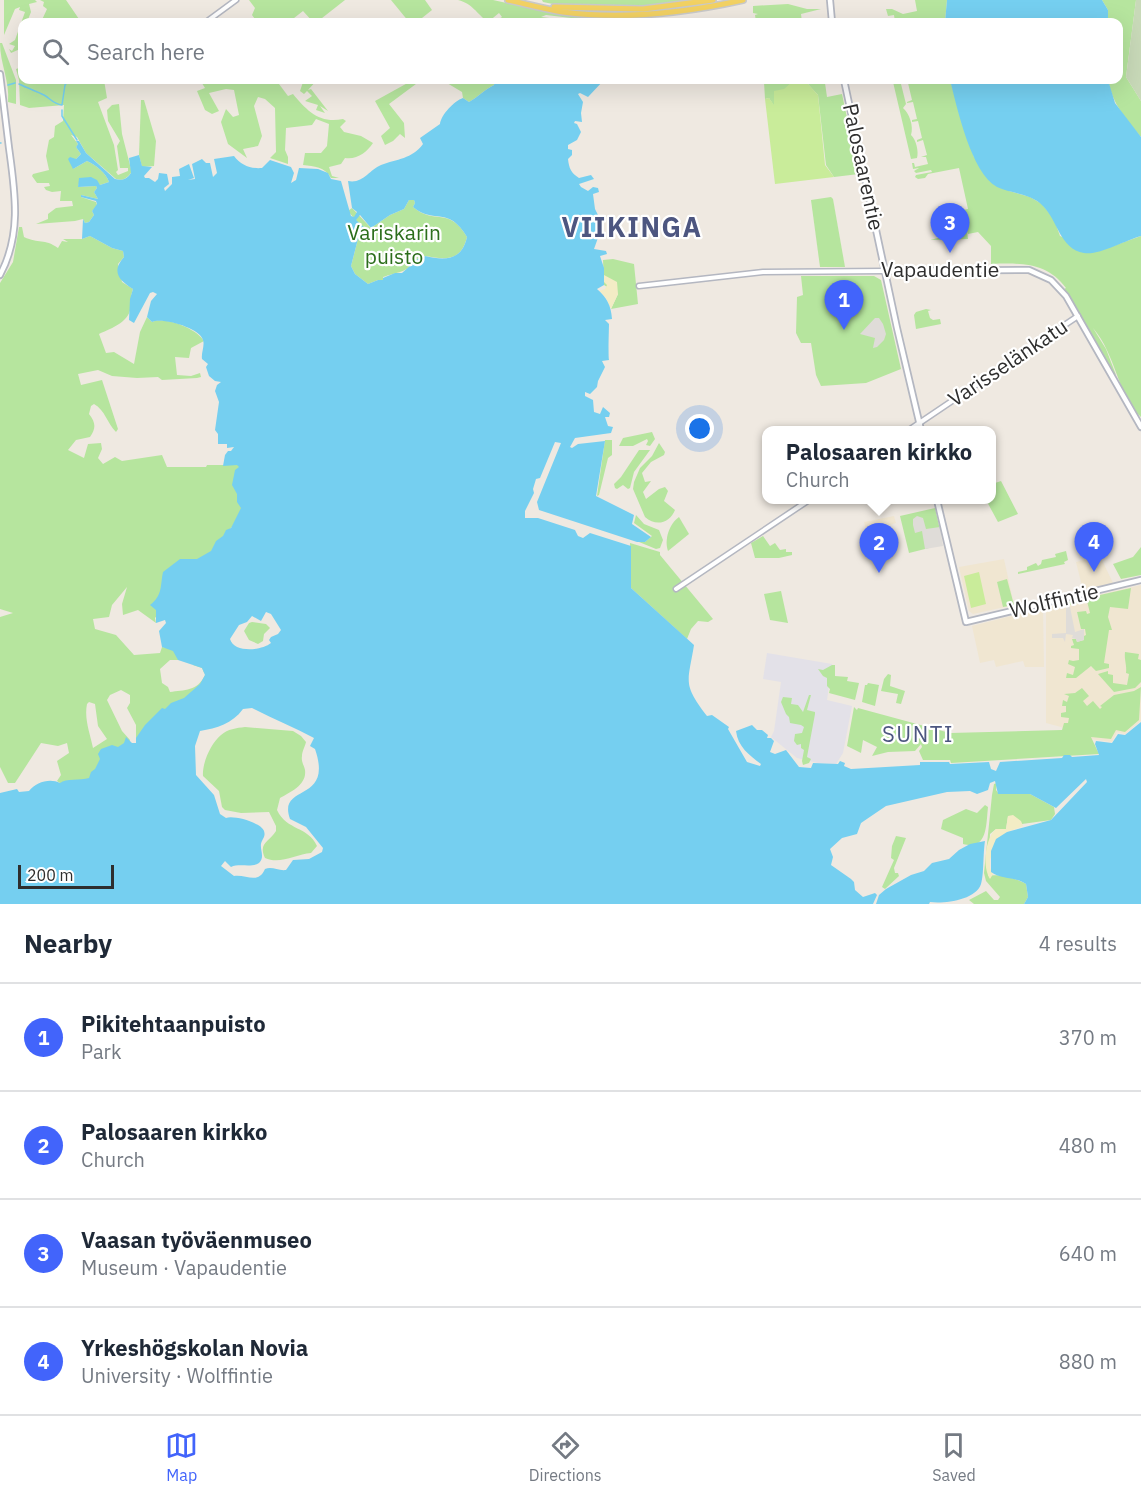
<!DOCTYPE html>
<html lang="en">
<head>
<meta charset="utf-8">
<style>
  :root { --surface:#fff; --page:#f2f2f3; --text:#1f2937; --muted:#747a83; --line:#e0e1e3; --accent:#4264fb }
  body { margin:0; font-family:"IBM Plex Sans",sans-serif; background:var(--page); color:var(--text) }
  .scale { position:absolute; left:18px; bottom:15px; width:96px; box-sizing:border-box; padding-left:6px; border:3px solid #2e2e2e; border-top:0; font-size:16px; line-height:21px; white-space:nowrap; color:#2e2e2e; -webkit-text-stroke:4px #fff; paint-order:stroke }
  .you { position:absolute; left:700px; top:429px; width:21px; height:21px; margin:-15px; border:4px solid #fff; border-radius:50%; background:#1a73e8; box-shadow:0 0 0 9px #1a73e833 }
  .badge { display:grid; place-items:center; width:39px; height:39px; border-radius:50%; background:var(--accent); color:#fff; font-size:20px; font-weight:700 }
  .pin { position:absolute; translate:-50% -50px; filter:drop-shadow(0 2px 3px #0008) }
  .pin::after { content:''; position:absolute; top:32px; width:21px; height:18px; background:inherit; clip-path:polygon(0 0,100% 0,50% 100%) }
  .popup { position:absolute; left:762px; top:426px; width:234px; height:78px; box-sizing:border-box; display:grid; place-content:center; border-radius:12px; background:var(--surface); filter:drop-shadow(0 2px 4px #0005); font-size:20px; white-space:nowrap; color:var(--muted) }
  .popup b { font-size:22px; color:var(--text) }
  .popup::after { content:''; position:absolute; left:50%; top:100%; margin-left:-12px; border:12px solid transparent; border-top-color:var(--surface) }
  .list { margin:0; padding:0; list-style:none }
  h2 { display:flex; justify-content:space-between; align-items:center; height:78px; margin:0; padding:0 24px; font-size:26px }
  h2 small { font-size:20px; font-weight:400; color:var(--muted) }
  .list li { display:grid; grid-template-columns:39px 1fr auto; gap:18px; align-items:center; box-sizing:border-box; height:108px; padding:0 24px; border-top:2px solid var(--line) }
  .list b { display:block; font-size:22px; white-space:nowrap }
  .list p { margin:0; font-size:20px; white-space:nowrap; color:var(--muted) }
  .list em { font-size:20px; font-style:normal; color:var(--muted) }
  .icon { flex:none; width:33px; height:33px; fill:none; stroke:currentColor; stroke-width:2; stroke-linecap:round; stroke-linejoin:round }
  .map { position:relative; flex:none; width:1141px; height:904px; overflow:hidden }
  .search { position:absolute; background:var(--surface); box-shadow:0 6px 24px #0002; left:18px; right:18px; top:18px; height:66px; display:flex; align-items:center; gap:15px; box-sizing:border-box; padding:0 21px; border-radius:12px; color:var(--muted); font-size:22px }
  .sheet { height:510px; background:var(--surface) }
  nav { display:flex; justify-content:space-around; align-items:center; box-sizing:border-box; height:84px; border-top:2px solid var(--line); background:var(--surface); font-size:16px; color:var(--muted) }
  nav a { display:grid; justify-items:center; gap:3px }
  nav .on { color:var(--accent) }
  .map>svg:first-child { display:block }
</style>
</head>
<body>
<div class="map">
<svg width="1141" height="904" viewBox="0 0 1141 904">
  <rect width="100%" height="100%" fill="#efe9e1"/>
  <path fill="#e3e1e8" d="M767 653 832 664 827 700 852 706 843 753 836 764 818 763 797 758 771 737 774 731 781 682 763 679Z"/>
  <g fill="#f0e6d1">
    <path d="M894 516 896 523 887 526 892 552 873 557 864 522Z"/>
    <path d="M1100 556 1113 583 1083 590 1076 562Z"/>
    <path d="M1004 559 1014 605 973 614 969 611 959 567Z"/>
    <path d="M1141 585V721L1125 734 1117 732 1112 742 1084 738 1061 727 1046 723V607Z"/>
    <path d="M1043 608 1044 667H1025L1023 661 996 667 994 660 980 663 972 626Z"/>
  </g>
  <g fill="#b6e59e" fill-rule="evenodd">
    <path d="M4 0H35L37 2 29 4 31 12 27 22H22L21 36H22V52L20 49 11 53 9 49 12 51 15 46 9 44 15 40 25 12 19 10 20 7 15 9 4 35Z"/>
    <path d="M40 0H66L81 22H41L47 9 43 6 44 2Z"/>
    <path d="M249 0H345L317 22H313L303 11 289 22H257L252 15 255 8Z"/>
    <path d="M391 0H425L432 10 417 22H409Z"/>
    <path d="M458 0H493L552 13 622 19 596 21 546 15 541 17 583 22H494L502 17 499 13 488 22C476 13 473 4 458 0Z"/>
    <path d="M542 0H690V1C644 7 589 12 543 2Z"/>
    <path d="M915 0H947L945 22H895L894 15 888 16 886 9H892L903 14 917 11Z"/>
    <path d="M1102 0H1136L1126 77 1141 101V137C1126 120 1112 103 1108 80H1118V22H1108V10Z"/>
    <path d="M788 4 807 9H821L801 14 802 22H756L755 15 758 14 753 13V6Z"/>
    <path d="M0 43H2L16 80V104L8 102C10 81 0 64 0 43Z"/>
    <path d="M19 68H22V80H104L107 98 98 102 114 145 118 170 116 172 118 175 128 171V168H120L117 146 120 141 108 121 107 110 112 105 119 104 122 134 131 169V173C126 179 123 181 116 179L86 153 77 137 71 135 78 144 76 147 81 154 76 159 73 169 87 161C96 165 106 173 109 182L100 185 97 183H79L78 187 96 186 97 188 94 192 98 199 81 195V197L96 202 97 205 92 211 94 215 89 222 85 223 83 219 75 221 36 224 48 219V214L56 208 73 206 72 201H60L61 191 52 192 46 190 44 187 50 186 49 183H37L32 176 33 174 49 170 46 156 49 140 54 137 55 126 63 121 64 105 29 108 20 105 19 80 16 69Z"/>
    <path d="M200 80H276L288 96 293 94C307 111 320 124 343 119L346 121 340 127 344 132 361 136 373 143C367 152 357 160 345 158L341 164 329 167 332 176 339 178H331C325 167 314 166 303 165L305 153H321L327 146 329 124 316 119 312 125 286 128 285 150 288 157V164L270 158 276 152 275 108 265 99 258 97 254 106 262 136 258 146 243 149 247 158 228 144 221 122 226 109 233 117 239 115 234 90 226 89 209 93 219 111 212 114 205 110 197 91 205 88Z"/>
    <path d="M300 80H317L308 90 311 89 328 111 320 106 325 113 316 110 318 105 305 101 312 96 307 91 304 94 300 91 303 82Z"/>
    <path d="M413 80 420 81 389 104 404 123 405 138 400 134 393 141 385 145 381 136 390 128 375 101Z"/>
    <path d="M442 80H495L494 85C484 90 478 97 469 102L463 98 462 92Z"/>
    <path d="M781 80H838L839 83H825L827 97 842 94 859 174 834 177 826 165 818 95 807 83 792 82 775 101 774 106 769 98 765 99 764 82Z"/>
    <path d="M908 80H950L974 157 1009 191 1030 197 1042 204 1054 219 1060 236 1099 251 1141 236V417L1138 414 1140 419C1117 392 1116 355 1093 328L1106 349 1116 375 1113 373 1064 289 1066 288C1047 262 1020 263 991 264V246L978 232 968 234 967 231 968 239 930 240 942 237 939 229 941 228 940 220 936 215 968 209 959 168 928 174 925 178 918 179 915 177 916 175 932 172 931 170 916 173 914 171 919 168 913 169 912 163H914L915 167 928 164 926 157H921L927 155 923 140 917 142V140L922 138 918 121 912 122V120L917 119 913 102 907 103V102L912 100 908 83 904 84Z"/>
    <path d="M893 82 901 84 906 104 903 108C909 113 914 126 911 135 916 139 919 152 917 158L911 159Z"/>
    <path d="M141 100H144L156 141 154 166 142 167 139 155Z"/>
    <path d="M831 197 833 199 845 267H820L811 200Z"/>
    <path d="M409 200H414L415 203 413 207C435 226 448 205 467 237 461 261 447 260 425 256L423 259 416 260C407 273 397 272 383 277V280H378L368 284 355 274 351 266 358 239 363 236 358 223 348 211 352 208 371 228 390 215 404 209Z"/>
    <path d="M19 227H22L24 237C39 244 44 238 58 248L62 241 68 242 63 239H82L90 236 112 248 123 251 124 257 118 264 122 282 133 289C131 295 131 298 131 304 131 322 112 328 99 334L106 353 114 352 134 364 140 332 147 317 152 322C166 316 197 329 204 341L191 348 189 358 175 357 177 375 191 376 200 373 201 377 197 378 162 380 158 377 137 378 112 376 98 370 78 374 81 385 102 380 118 429 116 432C107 423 105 410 94 404L91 406 89 414C96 423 96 428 90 437L76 440 68 450 84 458 88 444 101 443 102 449 98 458 103 464 115 457 122 461 162 455 167 467H206L207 465H240L252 503 155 618 156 623 138 610 123 615 122 604 127 587 112 605 109 617 93 619 95 629 116 635 134 655 160 653 162 647 167 648 175 646 182 660H170L160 669 162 683 168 687 170 692C184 690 198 691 205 675L202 668 193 665 203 664 206 682 136 743V725L127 708 130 703V695L121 690 110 695 107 700 122 731 130 740 126 752 98 774 69 789 57 781 61 775 57 761 69 753 67 743 58 746 41 743 15 783H8L0 767V617L13 613 0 609V283L13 262ZM89 702 95 704 98 726 107 739 93 748C90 733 84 719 87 704Z"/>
    <path d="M613 259 634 264 638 304 611 309 618 294 604 285 603 260Z"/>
    <path d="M801 276H874L881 280 901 369 866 383 821 386 816 375 811 343H801L796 333 797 297 803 295Z"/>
    <path d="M926 309 931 310 928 311 930 318 933 320 940 319 941 324 916 329 914 315 916 312Z"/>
    <path d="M652 432 655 439 650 446 646 445 648 441 647 439 633 446H619L623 438Z"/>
    <path d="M605 440H612V455L608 458 599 495 597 496Z"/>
    <path d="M659 443 665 452 664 455 651 462 642 473 645 482 651 481 643 492 646 499 659 489 665 487 668 491 664 501 675 510C670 523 656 527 645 517L633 489 634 482 640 468 652 456Z"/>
    <path d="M639 450H650L634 472 630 488 628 489 623 485 617 489 615 488 614 484 621 477Z"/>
    <path d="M1001 481 1018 514 998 522 986 500H992V484Z"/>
    <path d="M935 508 940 530 926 533 929 548 909 553 900 516Z"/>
    <path d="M636 515 644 524 659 530 663 540 660 548 656 549 639 542H645L652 536 634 523Z"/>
    <path d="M679 517 689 534 668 551C664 540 669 524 679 517Z"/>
    <path d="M763 536 770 546 775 543 780 550 786 549V552H792V555L779 558H755L751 543Z"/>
    <path d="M630 543 660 552V555L713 619 708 622 698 621 691 629 687 639 631 588Z"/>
    <path d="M1141 547V575L1121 579 1113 564 1133 557Z"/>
    <path d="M1066 551 1068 560 1064 562 1065 564 1018 574V572L1027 570V567L1036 563 1038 566 1041 564 1042 560 1056 557 1055 554Z"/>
    <path d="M1007 579 1014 605 1003 607 997 582Z"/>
    <path d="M1131 588 1128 609 1110 607 1108 617 1112 630H1109L1104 663 1109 664V668L1096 671 1091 666 1076 678H1066L1067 673 1073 675 1075 667 1068 664 1069 660 1073 661 1079 660V649L1071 648V646L1074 645 1072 639H1076L1077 642 1084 640V636L1086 635 1085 629H1081L1077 612 1086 611 1087 614 1090 613 1087 601 1070 605 1069 602Z"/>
    <path d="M781 591 788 623 770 620 764 594Z"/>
    <path d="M252 622 266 624 270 628 264 634 263 641 258 644 249 640 244 631 249 623Z"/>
    <path d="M1125 652 1139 654 1138 659 1141 660V682L1135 688 1114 692 1098 674 1108 671V674L1113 675V683L1127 685 1129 674 1126 673C1127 665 1124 660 1125 652Z"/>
    <path d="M832 665H835V676L848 677 847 681 859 683 855 700 829 693 830 689 827 686V678L823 676 818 669 823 670Z"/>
    <path d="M888 674 891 675 890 686 905 691 901 704 896 703 898 694 881 691 884 679Z"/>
    <path d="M868 683 879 685 875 706 862 702 865 685H867Z"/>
    <path d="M1141 687 1139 720 1125 732 1116 730 1111 739 1091 737 1099 754 951 763 950 760H923L919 751 922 747 921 744 915 751 888 752 872 756 877 747 863 740 861 753 847 746 854 707 857 710 858 708 950 733 1062 730 1064 723H1068L1069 718 1061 717V713L1066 712V706H1062L1063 700 1067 702 1069 696 1064 694 1075 693 1082 688 1089 696 1083 701 1087 706 1093 701 1100 709 1102 707 1100 706 1114 695 1134 691Z"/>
    <path d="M809 695H811L807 710 815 712V714L807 757 811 759 809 763 803 765 802 761 804 750 801 748V744L797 745 794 741 795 734 802 733 804 727 801 725 790 723 789 717 786 714 781 702 783 697 792 698 791 704 798 705 803 712Z"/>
    <path d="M245 727 293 731 301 736 306 742C305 747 302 751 302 756 301 762 304 765 305 770 307 785 290 792 280 798L277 810C287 831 308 826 317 846L311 853C296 854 280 865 265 858 258 843 269 842 276 831V826L269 812 241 813 225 810 222 807 219 791 203 776C202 763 211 743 221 735 228 729 236 728 245 727Z"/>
    <path d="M997 783 996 790 999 794H1030L1054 807 1055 814 1051 820 1022 824 1008 816 1006 829H996L990 834 988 876C997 873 1018 879 1026 884L1028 897 1024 904H974L969 900 986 891 994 900H998L1000 897 986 881 984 873 992 795 994 784Z"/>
    <path d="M985 805 988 807C986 824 988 851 963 844V838L941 829 943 820 966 809 977 813Z"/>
    <path d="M896 836 906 838 894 868 895 873H898L899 876 885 889 882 887 894 860 891 858 892 846Z"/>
  </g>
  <g fill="#f3ecc5">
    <path d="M604 275 617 282 618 294 611 309 606 298 599 291 605 289 607 285 604 282Z"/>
    <path d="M1013 815 1021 821 1023 826 1007 832 990 859V868L993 874 990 879C982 867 985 838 996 829H1006L1008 816Z"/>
  </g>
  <path fill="#c8d9b8" d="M1136 0H1141V101L1126 77Z"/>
  <g fill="#c9ec9a">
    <path d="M792 82 807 83 818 95 825 165 834 177 775 184 765 99 769 98 774 105V91L784 89Z"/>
    <path d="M979 572 986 604 971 608 964 576Z"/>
  </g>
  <g fill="#dfdcd8">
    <path d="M875 318H879L883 324 886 334 884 340 877 347 873 348 875 338 860 334Z"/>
    <path d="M917 516 923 518 926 529 940 527 943 546 925 549 922 531 915 533 913 525V519Z"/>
    <path d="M1069 602 1075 632 1084 629V640L1077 642 1076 639 1072 638 1073 635 1066 634 1065 642 1063 638H1052V634L1066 633V603Z"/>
  </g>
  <g fill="#75cff0" fill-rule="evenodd">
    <path d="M947 0H1102L1108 10V22H945Z"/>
    <path d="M495 80H604L588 97 580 93 578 94 583 102 581 113 582 122 575 121 574 123 577 124 581 132 577 140 568 145V149L572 150V155L568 159C569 168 571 173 579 178L591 175 594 179 579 184 581 187 588 191 593 187 598 188 599 192 593 194 595 209 600 219 596 221 599 225 596 227 599 235 594 249 606 251 607 254 600 256 604 268V285L597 289C607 298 611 305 612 319L605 320 609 324C609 328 608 356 609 360L602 361 605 367 598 381 597 387 590 394 585 392V396L593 400 594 412 600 414 603 407 610 413 609 417H605L608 426 613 427 611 433 575 438 570 447 572 448 578 444 605 441 596 496 634 515 632 524 651 537 645 542H637L539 510 537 502 561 443 555 442 540 478 536 479 533 489 534 493 525 511V518H538L575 530 578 536 583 538 590 533 631 546V588L694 645C688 683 682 683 707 716L712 715 729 727 728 729 747 762 760 766 761 764C749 755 738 747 736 731L752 725 757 730H762L768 735 767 738H771L774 741 770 752 775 754 786 750 799 767 811 768 813 763 838 764 840 761 845 763 844 766 851 769 920 765V762H949L950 764 989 762 991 769 996 771 1000 762 1062 758 1064 755H1070L1072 757 1099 755 1095 744 1096 741 1112 743 1118 734 1125 735 1141 722V904H1024L1028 897 1026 884C1014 876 1002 880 991 872V851L996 839 1007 832 1051 820 1087 782 1086 779 1056 808 1030 794H998L995 781 990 783 988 790 977 794 970 791 947 792 886 806 861 823 857 834 842 838 830 849 833 857 831 865 851 879 854 882 855 890 863 897 875 893 877 895 873 904H0V793L17 789 19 792 29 791C36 782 50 778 60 783 66 778 80 781 89 778L91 772 95 769 100 759 98 754 101 749 112 745 118 747 124 743 126 737 132 743H136V738L145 725 162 708 165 709 171 703 184 698 200 684 205 675 202 668 178 660 173 651 162 647 159 631 166 623 165 620 156 623V610L150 605C163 595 160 586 163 572L180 559H197L211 551 216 541 223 536 226 530 231 528 241 508 237 502V494L232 485 235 470 239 467 237 465 223 466 225 455 228 451H231L234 447 227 448V444H218V434L215 430 219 402 215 391 217 385 221 382 215 381 209 376 206 367 208 364 202 359C201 353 205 345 203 340 200 328 162 317 152 322L147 317 151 301 157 294 153 292 150 293 134 323 129 320 130 299 133 289C119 280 111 272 124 257L123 251 112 248 90 236 82 239 83 219 85 223 89 222 94 215 92 211 97 204 96 201 81 197V195L98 199 94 192 97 188 96 186 78 187 79 178 91 177 97 180 100 185 109 182C106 173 96 165 87 161L73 169 68 159 70 157 76 159 81 154 76 147 78 144 76 141H79L86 153 115 179C123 181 127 179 131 173L129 158 139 155 142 166 152 167 144 176 145 178H149L155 182 158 179 159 173 167 174 169 184 164 188 165 191 172 184V177L180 176 179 169 189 164 194 178 188 180 195 179 192 164 202 159 206 163H210L213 177 217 173 214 159 234 156C241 165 250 169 262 168L270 160 291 167 294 173 291 183 296 180 299 168 318 169 328 173 331 179 341 181 351 216 354 217 357 212 352 208 348 181C363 184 369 170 381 165 397 159 412 159 423 144L420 138 440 124C441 115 454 101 463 98L469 102C478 97 484 90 494 85ZM409 200H414L415 203 413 207C435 225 448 205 467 237 462 260 446 261 425 256L423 259 420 257 402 273H395L383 278V280H378L368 284 355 274 351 266 358 239 366 229 356 220 360 215 371 228 390 215 404 209ZM266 612 271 614 281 630 278 634 271 637 269 640 271 643C261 651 234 653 230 639L239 625 247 622 252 616 261 621ZM252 708C273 719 294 727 314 738L310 746 315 749C334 804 277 783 290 819L306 827 323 848 322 852 309 859 293 860 286 870C278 871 272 866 265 869 258 885 246 874 234 876L221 866 225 861 231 867C239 863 252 868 259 863 265 857 260 850 261 844 262 839 266 837 264 831 262 823 234 815 226 818L220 814 214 795 196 775 195 746 200 731C217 728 232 724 243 709Z"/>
    <path d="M950 80H1108L1115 103 1141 137V236C1126 240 1098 256 1084 253 1060 249 1058 221 1043 206 1031 193 1012 194 997 187 971 173 957 107 950 80Z"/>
    <path d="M985 841C983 853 984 875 981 884 976 900 944 904 930 902L929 904H876L879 895 886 889 911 875 924 871 932 863 949 859 959 850 970 844Z"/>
  </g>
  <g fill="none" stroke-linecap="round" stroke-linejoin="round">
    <g stroke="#75cff0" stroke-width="1.5">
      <path d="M19 84C27 88 36 91 44 95 51 99 53 104 62 105L65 85 69 80"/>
      <path d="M8 85 15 83"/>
      <path d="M62 110V116L77 140"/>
      <path d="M0 143H1"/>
    </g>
    <g stroke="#b4b7c1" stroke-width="7">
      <g id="tertiary">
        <path d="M206 22 236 0"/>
        <path d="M639 286 763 272 885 271"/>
        <path d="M909 430 1078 316"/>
        <path d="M676 589 809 500"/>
      </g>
    </g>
    <g stroke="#b4b7c1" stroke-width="8">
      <g id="secondary">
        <path d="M830 0 832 22"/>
        <path d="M0 74C3 99 6 123 9 148 15 192 22 234 0 275"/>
        <path d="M844 80 897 328 921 430"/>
        <path d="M885 271 1029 270 1051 280 1066 296 1141 427"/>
        <path d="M937 500 966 622 1141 580"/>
      </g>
    </g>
    <g stroke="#c9c9c9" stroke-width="8">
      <g id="primary">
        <path d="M508 0C526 4 545 9 563 12 623 20 684 13 743 0"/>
        <path d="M554 7 643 9 713 0"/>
      </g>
    </g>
    <use href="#tertiary" stroke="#fff" stroke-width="4"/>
    <use href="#secondary" stroke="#fff" stroke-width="4.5"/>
    <use href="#primary" stroke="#f2d163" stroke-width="5"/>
  </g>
  <g text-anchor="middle" stroke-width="4.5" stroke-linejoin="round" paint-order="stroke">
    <g font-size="21" fill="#2e2e2e" stroke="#fff">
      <text transform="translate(863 167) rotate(78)" y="7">Palosaarentie</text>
      <text x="940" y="277">Vapaudentie</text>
      <text transform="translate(1008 363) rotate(-34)" y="7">Varisselänkatu</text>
      <text transform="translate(1054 601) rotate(-13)" y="7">Wolffintie</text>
    </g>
    <g font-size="21" fill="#2c6e1b" stroke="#fff">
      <text x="394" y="240">Variskarin<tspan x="394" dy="24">puisto</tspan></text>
    </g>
    <g font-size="22" letter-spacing="1.5" fill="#4d5680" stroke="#fff">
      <text x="918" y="742">SUNTI</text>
    </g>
    <g font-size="27" font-weight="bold" letter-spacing="1.5" fill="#4d5680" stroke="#fff">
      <text x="632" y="237">VIIKINGA</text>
    </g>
  </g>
</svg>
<div class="scale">200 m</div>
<div class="you"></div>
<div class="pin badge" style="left:844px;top:330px">1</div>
<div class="pin badge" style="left:879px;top:573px">2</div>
<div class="popup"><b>Palosaaren kirkko</b>Church</div>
<div class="pin badge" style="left:950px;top:253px">3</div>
<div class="pin badge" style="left:1094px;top:572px">4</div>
<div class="search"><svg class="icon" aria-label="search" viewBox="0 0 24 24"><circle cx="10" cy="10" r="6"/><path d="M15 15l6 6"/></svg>Search here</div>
</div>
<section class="sheet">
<h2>Nearby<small>4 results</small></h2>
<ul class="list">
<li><span class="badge">1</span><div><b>Pikitehtaanpuisto</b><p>Park</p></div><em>370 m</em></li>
<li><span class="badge">2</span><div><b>Palosaaren kirkko</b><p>Church</p></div><em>480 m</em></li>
<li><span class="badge">3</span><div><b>Vaasan työväenmuseo</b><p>Museum · Vapaudentie</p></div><em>640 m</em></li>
<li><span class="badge">4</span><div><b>Yrkeshögskolan Novia</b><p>University · Wolffintie</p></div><em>880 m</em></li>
</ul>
</section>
<nav>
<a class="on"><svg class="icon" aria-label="map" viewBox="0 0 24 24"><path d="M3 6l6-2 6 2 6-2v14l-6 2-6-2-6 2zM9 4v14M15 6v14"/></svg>Map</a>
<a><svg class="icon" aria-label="directions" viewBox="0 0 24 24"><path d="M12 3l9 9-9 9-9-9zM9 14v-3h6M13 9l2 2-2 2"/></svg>Directions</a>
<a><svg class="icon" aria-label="saved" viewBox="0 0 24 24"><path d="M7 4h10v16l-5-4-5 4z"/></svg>Saved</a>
</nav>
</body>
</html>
